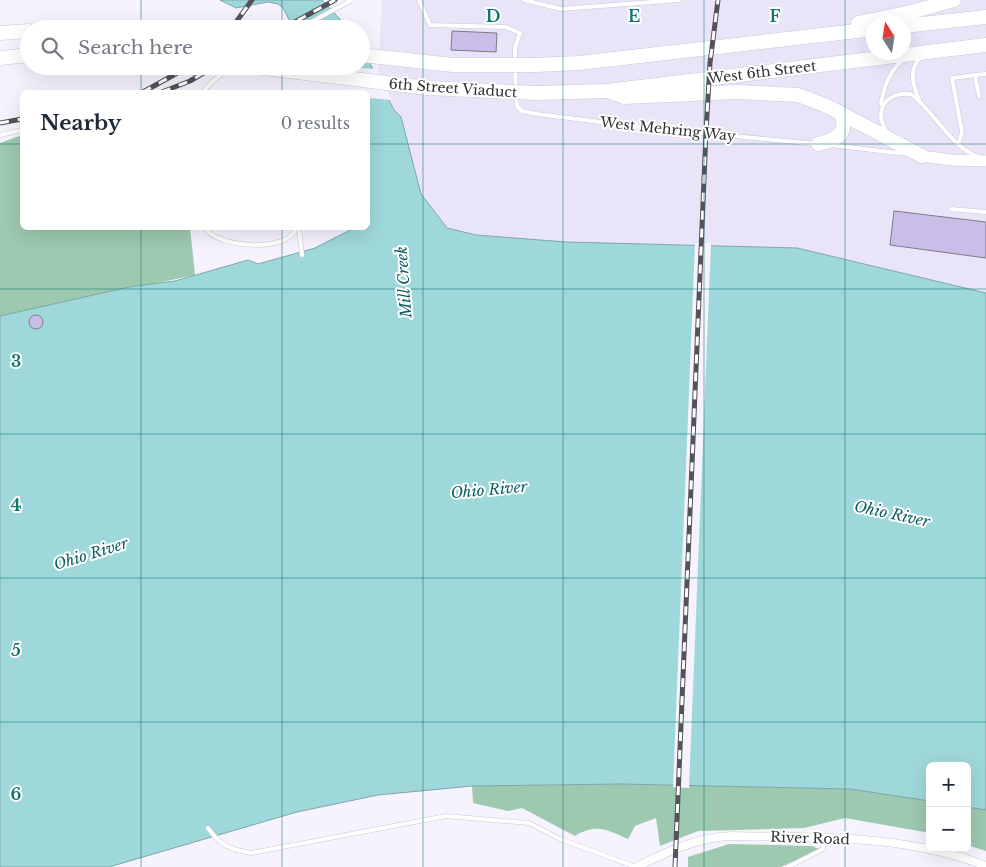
<!DOCTYPE html>
<html lang="en">
<head>
<meta charset="utf-8">
<style>
  :root { --surface:#fff; --page:#f6f6f7; --text:#1f2937; --muted:#747a83; --line:#e0e1e3 }
  body { margin:0; font-family:"Libre Baskerville",serif; background:var(--page); color:var(--text) }
  .controls { position:absolute; right:15px; bottom:15px; display:grid; overflow:hidden; border-radius:8px; box-shadow:0 5px 20px #0002 }
  .controls button { width:45px; height:45px; display:grid; place-items:center; padding:0; border:0; border-bottom:1px solid var(--line); background:var(--surface); color:var(--text); font:25px sans-serif }
  .compass { position:absolute; left:866px; top:15px; width:45px; height:45px; border-radius:50%; background:var(--surface); box-shadow:0 5px 20px #0002; rotate:348deg }
  .list { margin:0; padding:0; list-style:none }
  h2 { display:flex; justify-content:space-between; align-items:center; height:65px; margin:0; padding:0 20px; font-size:21px }
  h2 small { font-size:16px; font-weight:400; color:var(--muted) }
  .icon { flex:none; width:28px; height:28px; fill:none; stroke:currentColor; stroke-width:2; stroke-linecap:round; stroke-linejoin:round }
  .map { position:relative; flex:none; width:986px; height:867px; overflow:hidden }
  .search { position:absolute; background:var(--surface); box-shadow:0 5px 20px #0002; left:20px; top:20px; width:350px; height:55px; display:flex; align-items:center; gap:12px; box-sizing:border-box; padding:0 18px; border-radius:28px; color:var(--muted); font-size:19px }
  .panel { position:absolute; background:var(--surface); box-shadow:0 5px 20px #0002; left:20px; top:90px; width:350px; height:140px; border-radius:8px }
  .map>svg:first-child { display:block }
</style>
</head>
<body>
<div class="map">
<svg width="986" height="867" viewBox="0 0 986 867">
  <rect width="100%" height="100%" fill="#f6f3fe"/>
  <path fill="#eae4f9" fill-rule="evenodd" d="M382 0H986V293L797 248 566 242 476 235 447 228 421 194 401 117 394 110 378 76ZM874 22H904V52H874Z"/>
  <g fill="#9dc9b0">
    <path d="M22 135V228H190L195 275 0 316V143Z"/>
    <path d="M621 784 850 789 930 801V833L845 818 804 828 698 831 660 846 656 818 635 826 628 839C607 830 596 823 575 836L522 808 508 811 473 803 472 786Z"/>
    <path d="M967 807 986 810V851L967 845Z"/>
    <path d="M729 844 812 846 819 849 781 867H688V857Z"/>
  </g>
  <g fill="#9fd8da" stroke="#7ea6a8">
    <path d="M220 0H322L349 29H294L283 8 278 4 268 2 236 8Z"/>
    <path d="M361 46 394 110 401 117 421 194 447 228 476 235 566 242 797 248 986 293V810L967 807V766H930V801L850 789 621 784 472 786 378 795 297 812 109 867H0V316L129 287 175 281 248 260 258 264 315 248 354 228H368V92L325 66H361Z"/>
  </g>
  <g fill="#f6f3fe">
    <path d="M322 66 377 69 392 100 368 98V92H337Z"/>
    <path d="M695 243H711L689 788 673 787Z"/>
  </g>
  <g fill="#c9bee7" stroke="#7e7a87">
    <path d="M452 31 497 33 496 52 451 50Z"/>
    <path d="M894 211 986 222V258L890 245Z"/>
    <circle cx="36" cy="322" r="7"/>
  </g>
  <g fill="none" stroke-linecap="round" stroke-linejoin="round">
    <g stroke="#cbc7d5" stroke-width="5">
      <g id="service">
        <path d="M419 0 430 25 506 27 520 33 515 48V61"/>
        <path d="M524 0 561 9 679 0"/>
        <path d="M298 29 352 0"/>
        <path d="M515 68 516 89"/>
        <path d="M975 75 979 96"/>
        <path d="M203 92 213 81 231 66"/>
        <path d="M516 95 517 106 522 111 537 114 633 126 816 144"/>
        <path d="M919 99C912 83 909 71 920 57"/>
        <path d="M881 104C884 86 889 73 902 60"/>
        <path d="M886 131C874 110 886 91 911 94 936 113 949 146 979 157"/>
        <path d="M0 135 22 130"/>
        <path d="M830 145 907 154"/>
        <path d="M958 145 962 132 952 78 985 74"/>
        <path d="M951 209 986 212"/>
        <path d="M205 228C219 249 290 252 296 228"/>
        <path d="M299 228 302 255"/>
        <path d="M208 828C221 846 229 849 251 853L446 816 529 823 560 839 636 867"/>
        <path d="M788 867 823 849 824 838"/>
      </g>
    </g>
    <g stroke="#cbc7d5" stroke-width="9">
      <path id="minor" d="M636 867C667 852 697 837 732 836 818 838 905 834 986 866"/>
    </g>
    <g stroke="#cbc7d5" stroke-width="12">
      <path id="secondary" d="M922 156 951 160 986 161"/>
    </g>
    <g stroke="#cbc7d5" stroke-width="15">
      <g id="motorway">
        <path d="M858 23 911 12 954 0"/>
        <path d="M904 26 986 17"/>
        <path d="M76 29H156"/>
        <path d="M0 33 29 31"/>
        <path d="M0 58 29 55"/>
        <path d="M536 65 579 63 874 29"/>
        <path d="M249 66 289 71"/>
        <path d="M607 91 624 97 737 92 798 95 827 106 922 156"/>
        <path d="M537 93 607 91 986 45"/>
        <path d="M818 144C835 140 848 135 842 115"/>
      </g>
    </g>
    <use href="#service" stroke="#fff" stroke-width="4"/>
    <use href="#minor" stroke="#fff" stroke-width="8"/>
    <use href="#secondary" stroke="#fff" stroke-width="11"/>
    <use href="#motorway" stroke="#fff" stroke-width="14"/>
    <g stroke="#545359" stroke-width="5">
      <g id="rail">
        <path d="M231 29 252 0"/>
        <path d="M282 29 335 0"/>
        <path d="M143 92 190 66"/>
        <path d="M162 92 190 81 215 66"/>
        <path d="M0 123 22 119"/>
        <path d="M675 867 706 132 710 63 718 0"/>
      </g>
    </g>
    <use href="#rail" stroke="#fff" stroke-width="3" stroke-dasharray="9" stroke-linecap="butt"/>
    <g stroke="#cbc7d5" stroke-width="15" stroke-linecap="butt">
      <g id="motorway-bridge">
        <path d="M361 55 453 65H536"/>
        <path d="M289 71 427 88 537 93"/>
      </g>
    </g>
    <use href="#motorway-bridge" stroke="#fff" stroke-width="14"/>
  </g>
  <path fill="none" stroke="#0f766e" stroke-width="1" stroke-opacity="0.55" d="M141 0V29M282 0V29M423 0V867M563 0V867M704 0V867M845 0V867M141 66V92M282 66V92M0 144H22M368 144H986M141 228V867M282 228V867M0 289H986M0 434H986M0 578H986M0 722H986"/>
  <g text-anchor="middle" stroke-width="4" stroke-linejoin="round" paint-order="stroke">
    <g font-size="14" fill="#313035" stroke="#fff">
      <text transform="translate(762 72) rotate(-7)" y="5">West 6th Street</text>
      <text transform="translate(453 88) rotate(4)" y="5">6th Street Viaduct</text>
      <text transform="translate(668 129) rotate(6)" y="5">West Mehring Way</text>
      <text transform="translate(810 838) rotate(2)" y="5">River Road</text>
    </g>
    <g font-size="15" font-style="italic" fill="#0c5d60" stroke="#fff">
      <text transform="translate(404 282) rotate(-94)" y="5">Mill Creek</text>
      <text transform="translate(489 490) rotate(-5)" y="5">Ohio River</text>
      <text transform="translate(892 514) rotate(12)" y="5">Ohio River</text>
      <text transform="translate(91 554) rotate(-17)" y="5">Ohio River</text>
    </g>
  </g>
  <g font-size="16" text-anchor="middle" font-weight="bold" fill="#0f766e" stroke="#fff" stroke-width="4" stroke-linejoin="round" paint-order="stroke">
    <text x="493" y="22">D</text>
    <text x="634" y="22">E</text>
    <text x="775" y="22">F</text>
    <text x="16" y="367">3</text>
    <text x="16" y="511">4</text>
    <text x="16" y="656">5</text>
    <text x="16" y="800">6</text>
  </g>
</svg>
<div class="controls">
<button>+</button>
<button>−</button>
</div>
<svg class="compass" viewBox="-18 -18 36 36"><path d="M0-13l5 13h-10z" fill="#e53935"/><path d="M0 13l5-13h-10z" fill="#747a83"/></svg>
<div class="search"><svg class="icon" aria-label="search" viewBox="0 0 24 24"><circle cx="10" cy="10" r="6"/><path d="M15 15l6 6"/></svg>Search here</div>
<section class="panel">
<h2>Nearby<small>0 results</small></h2>
<ul class="list">
</ul>
</section>
</div>
</body>
</html>
